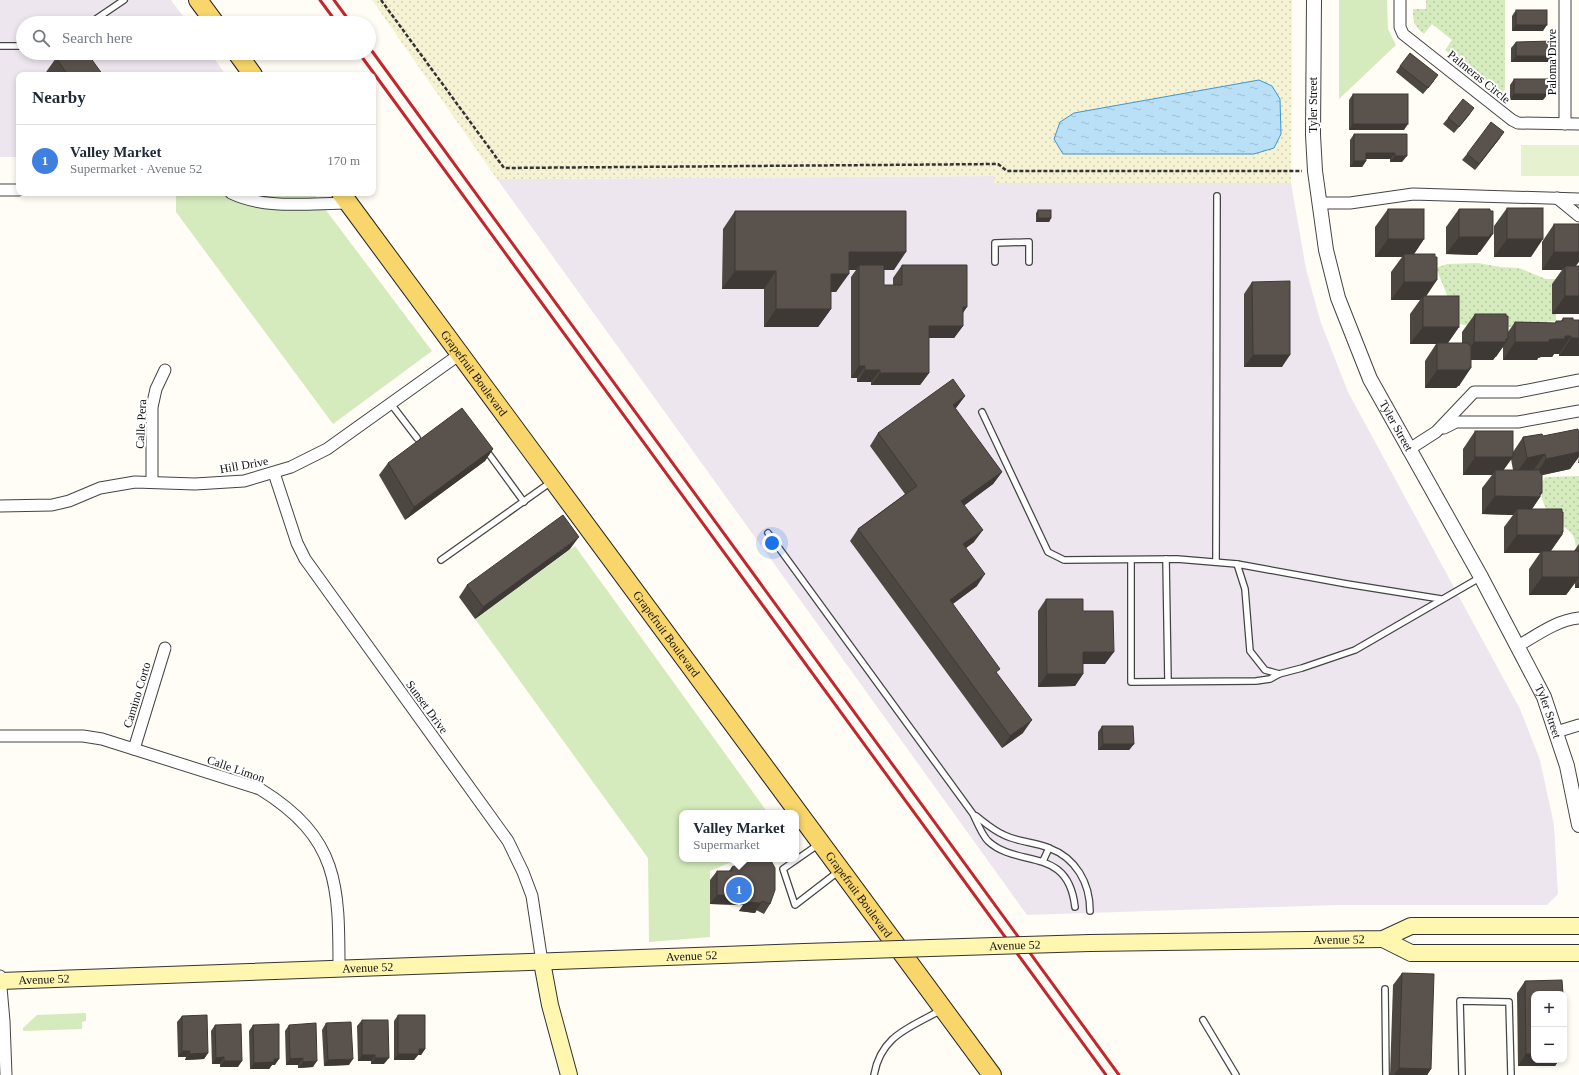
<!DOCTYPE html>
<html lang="en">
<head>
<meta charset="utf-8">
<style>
  :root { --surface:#fff; --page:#f2f2f3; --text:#1f2937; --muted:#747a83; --line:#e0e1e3; --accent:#ea580c }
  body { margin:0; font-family:Georgia,serif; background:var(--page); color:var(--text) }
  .controls { position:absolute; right:12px; bottom:12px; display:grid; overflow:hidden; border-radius:8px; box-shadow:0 2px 6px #0003 }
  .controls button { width:36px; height:36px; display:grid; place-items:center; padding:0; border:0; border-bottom:1px solid var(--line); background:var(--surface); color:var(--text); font:20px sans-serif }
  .you { position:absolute; left:772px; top:543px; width:14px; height:14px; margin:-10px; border:3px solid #fff; border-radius:50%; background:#1a73e8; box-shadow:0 0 0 6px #1a73e833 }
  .badge { display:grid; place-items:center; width:26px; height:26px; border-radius:50%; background:var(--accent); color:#fff; font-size:13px; font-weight:700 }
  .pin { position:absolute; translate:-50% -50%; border:2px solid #fff; box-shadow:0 1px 4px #0006 }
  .popup { position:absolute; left:679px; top:810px; width:120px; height:52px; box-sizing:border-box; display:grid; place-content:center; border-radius:8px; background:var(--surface); filter:drop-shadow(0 1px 3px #0005); font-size:13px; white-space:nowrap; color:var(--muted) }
  .popup b { font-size:15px; color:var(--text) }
  .popup::after { content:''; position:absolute; left:50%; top:100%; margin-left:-8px; border:8px solid transparent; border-top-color:var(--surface) }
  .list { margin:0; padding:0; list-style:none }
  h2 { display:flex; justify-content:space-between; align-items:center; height:52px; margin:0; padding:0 16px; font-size:17px }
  h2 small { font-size:13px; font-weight:400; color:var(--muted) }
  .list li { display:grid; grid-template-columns:26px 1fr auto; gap:12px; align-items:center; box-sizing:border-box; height:72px; padding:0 16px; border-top:1px solid var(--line) }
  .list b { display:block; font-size:15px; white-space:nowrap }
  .list p { margin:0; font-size:13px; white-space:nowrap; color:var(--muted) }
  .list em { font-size:13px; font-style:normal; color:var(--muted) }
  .icon { flex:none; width:22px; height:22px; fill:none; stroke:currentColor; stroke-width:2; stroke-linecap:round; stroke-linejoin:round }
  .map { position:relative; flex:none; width:1579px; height:1075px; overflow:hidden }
  .search { position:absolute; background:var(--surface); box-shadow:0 2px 6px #0003; left:16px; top:16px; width:360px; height:44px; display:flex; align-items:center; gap:10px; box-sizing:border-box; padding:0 14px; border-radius:22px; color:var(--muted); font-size:15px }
  .panel { position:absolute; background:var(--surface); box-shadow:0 2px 6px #0003; left:16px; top:72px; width:360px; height:124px; border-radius:8px }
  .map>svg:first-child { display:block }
</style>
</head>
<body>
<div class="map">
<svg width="1579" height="1075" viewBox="0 0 1579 1075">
  <defs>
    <pattern id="farmland-dots" width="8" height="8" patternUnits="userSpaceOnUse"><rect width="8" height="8" fill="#f6f3d4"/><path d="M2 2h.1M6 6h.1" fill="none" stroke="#d2cfb5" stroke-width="1.8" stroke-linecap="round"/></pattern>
    <pattern id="park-dots" width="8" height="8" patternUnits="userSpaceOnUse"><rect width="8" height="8" fill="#d5ebbd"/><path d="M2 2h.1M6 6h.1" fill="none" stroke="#b6c8a1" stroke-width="1.8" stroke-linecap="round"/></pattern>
    <pattern id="water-ripples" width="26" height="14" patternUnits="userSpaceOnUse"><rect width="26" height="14" fill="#b9e0f7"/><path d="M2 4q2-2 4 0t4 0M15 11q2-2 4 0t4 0" fill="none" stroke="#9ebfd3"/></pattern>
  </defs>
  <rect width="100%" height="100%" fill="#fffdf5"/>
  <g fill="#eee6ef">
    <path d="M0 0H171L188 23H23V53H210L226 75H19V157H0Z"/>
    <path d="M995 176 994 183H1291L1306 269 1321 323 1348 392 1520 709 1540 760 1554 825 1558 894 1547 905H1337L1027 915 497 179Z"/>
  </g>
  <path fill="url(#farmland-dots)" d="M372 0H1292L1291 183H994V176L497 179Z"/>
  <g fill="#d5ebbd">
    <path d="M1339 0H1387L1388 29 1396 45 1339 99Z"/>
    <path d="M176 193H313L432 351 333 424 176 212Z"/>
    <path d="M575 546 768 813H682V859H738L710 871V937L649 942 648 858 475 619Z"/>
    <path d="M86 1013V1021L82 1022V1029L23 1031V1028L37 1015Z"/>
  </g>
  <g fill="url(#park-dots)">
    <path d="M1426 0H1505V99L1445 50 1452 40 1432 24 1424 34C1414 26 1413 22 1413 9H1426Z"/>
    <path d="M1478 263 1500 267 1519 268 1546 279H1556L1552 284V314H1556V321C1545 321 1536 324 1525 325 1503 329 1481 328 1459 324L1436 268 1447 264Z"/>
    <path d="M1579 476V547H1576C1575 542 1575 537 1571 533 1566 527 1559 525 1554 520 1544 510 1536 489 1545 477Z"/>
  </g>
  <rect fill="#e6f2cf" x="1521" y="145" width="58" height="31"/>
  <path fill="url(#water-ripples)" stroke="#3f96cf" d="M1259 80 1272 86 1280 99 1281 134 1274 148 1254 154H1063L1054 139 1060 122 1074 113Z"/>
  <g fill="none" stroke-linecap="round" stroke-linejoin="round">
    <g stroke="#444" stroke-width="8">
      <g id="service">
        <path d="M90 23 124 0"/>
        <path d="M0 46H23"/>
        <path d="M995 262V243L1029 242V262"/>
        <path d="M391 404 417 438"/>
        <path d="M982 412 1048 552 1064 560 1177 559 1237 564"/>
        <path d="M486 450 524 502"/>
        <path d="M768 533 973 814C977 822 982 835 988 841 1018 869 1068 845 1075 907"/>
        <path d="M1166 559 1168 681"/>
        <path d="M441 560 551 482"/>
        <path d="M1131 560V682L1256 681 1270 679 1279 674"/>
        <path d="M1216 562 1217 196"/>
        <path d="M1441 599 1347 584 1237 564 1245 589 1250 651 1265 670 1279 674 1302 668 1355 650 1481 577"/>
        <path d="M976 816C985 823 994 831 1004 835 1018 842 1035 842 1049 848 1076 858 1090 883 1090 911"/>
        <path d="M819 844 783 869 795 905 839 871"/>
        <path d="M1043 861 1049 848"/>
        <path d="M1385 989 1386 1075"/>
        <path d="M1203 1020 1236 1075"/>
        <path d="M874 1075C881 1035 910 1028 941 1010"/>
        <path d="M1462 1075 1460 1001 1509 1002 1511 1075"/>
      </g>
    </g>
    <g stroke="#444" stroke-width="13">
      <g id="minor">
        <path d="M1400 0V27L1403 34 1512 120 1518 123 1579 124"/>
        <path d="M1565 0V124"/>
        <path d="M0 190H19"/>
        <path d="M231 193C266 210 310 203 349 203"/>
        <path d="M1557 198 1579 216"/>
        <path d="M1320 203H1350L1413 194 1579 199"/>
        <path d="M1444 428 1456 422H1518L1579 411"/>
        <path d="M1408 450 1436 432 1474 392H1518L1579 380"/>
        <path d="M274 473 297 543 305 559 508 841 523 872 532 896 542 962"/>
        <path d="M152 482V407L156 389 165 370"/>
        <path d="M0 506 52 505 69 501 100 488 135 482 195 484 244 481 291 467 327 449 460 354"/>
        <path d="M1518 646C1537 635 1557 620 1579 618"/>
        <path d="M1556 732 1579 725"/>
        <path d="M0 736H83L102 739 260 789C339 838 339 885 339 970"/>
        <path d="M134 749 165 648"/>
        <path d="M0 976 4 1021 6 1075"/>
      </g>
    </g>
    <g stroke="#444" stroke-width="16">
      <g id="tertiary">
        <path id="s1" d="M1314 0 1313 135 1315 171 1326 250 1338 298 1370 379 1481 577 1544 697 1567 766 1579 825"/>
      </g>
    </g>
    <g stroke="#333" stroke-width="18">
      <g id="secondary">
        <path d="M1383 939 1411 953H1579"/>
        <path id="s2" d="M1090 943 1383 939 1411 926H1579"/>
        <path d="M542 962 550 1005 569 1075"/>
        <path id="s3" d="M0 981 804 952"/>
      </g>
    </g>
    <g stroke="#222" stroke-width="20">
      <g id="primary">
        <path d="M198 0 215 23"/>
        <path d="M237 53 253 75"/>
        <path id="s4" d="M341 193 992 1075"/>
      </g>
    </g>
    <path stroke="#333" stroke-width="2.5" stroke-dasharray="4 2" stroke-linecap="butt" d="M381 0 504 168 998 164 1007 171H1302"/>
    <use href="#service" stroke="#fff" stroke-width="5.5"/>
    <use href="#minor" stroke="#fff" stroke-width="11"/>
    <use href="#tertiary" stroke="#fff" stroke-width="14"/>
    <use href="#secondary" stroke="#fff6b0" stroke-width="16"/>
    <use href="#primary" stroke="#f9d66b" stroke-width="18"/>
    <g stroke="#c4262e" stroke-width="3">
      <path d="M320 0 337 23"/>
      <path d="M334 0 351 23"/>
      <path d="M369 47 1119 1075"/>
      <path d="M359 53 1106 1075"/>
    </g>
    <g stroke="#333" stroke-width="18" stroke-linecap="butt">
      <g id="secondary-bridge">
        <path id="s5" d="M804 952 1090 943"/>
      </g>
    </g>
    <use href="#secondary-bridge" stroke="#fff6b0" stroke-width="16"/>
  </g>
  <g fill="#4d4742" fill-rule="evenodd">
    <path d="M1516 10 1543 31H1512V16Z"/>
    <path d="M1516 42 1553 56 1549 62H1511V48Z"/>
    <path d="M56 58 103 75H44Z"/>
    <path d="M1400 66 1434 81 1423 94 1396 72Z"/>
    <path d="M1514 79 1543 100H1510V85Z"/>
    <path d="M1353 94 1404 130H1349V100Z"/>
    <path d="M1470 114 1454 133 1443 124 1448 118Z"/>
    <path d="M1354 134H1407L1402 162H1390V159H1366V161L1362 167H1350V140Z"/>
    <path d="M1500 138 1475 170 1462 160 1467 154Z"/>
    <path d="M1507 208 1531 257H1494V226Z"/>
    <path d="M1388 209 1424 239 1414 254 1426 296 1459 327 1448 343H1462V332L1475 314 1508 332 1515 322 1555 323 1556 321H1561L1563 318H1573L1579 356H1559V354H1554L1552 357H1541L1538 358 1537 360H1503V347L1493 360H1471L1459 386H1458L1456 388H1425V361L1436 344H1410V314L1420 300H1391V272L1402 257H1375V227Z"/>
    <path d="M1459 209 1480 252H1479L1477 255 1446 254V227Z"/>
    <path d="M1038 210 1051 218 1049 222H1036V213Z"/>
    <path d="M735 211 894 270H884V285H893V278L902 265 963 313V326L954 338H929V373L920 385H871V382H857V378H851V277L856 270H849L836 292H831V309L818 327H764V289H722L723 229Z"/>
    <path d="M1554 224 1576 266 1579 314H1552V284L1562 270H1542V242Z"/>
    <path d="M1252 282 1282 367H1244V294Z"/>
    <path d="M965 396 955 409 1002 472 993 484 964 505 974 542 966 548 977 586 953 604 997 674 1023 733 1002 748 850 541 858 529 905 494 870 446 878 433Z"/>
    <path d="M1475 431 1513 452 1523 437 1579 435V463H1578L1579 457 1570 469 1542 475 1540 497 1532 509 1563 532 1562 535 1551 551H1574L1579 544V588H1575V583L1566 595H1529V569L1540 553H1504V527L1513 515 1482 514V488L1492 475H1463V449ZM1511 459 1513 470H1503Z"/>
    <path d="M493 449 485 461 405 520 379 475 388 463Z"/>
    <path d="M570 549 475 619 459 597 467 585Z"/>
    <path d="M1046 599 1083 611 1105 664H1083V674L1075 686 1038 687V611Z"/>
    <path d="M1102 726 1134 744 1129 750H1098V732Z"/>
    <path d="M732 867 770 904 764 914 756 910 755 913 739 911 743 905 710 904V880L717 871H729Z"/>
    <path d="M1402 973 1431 1069 1427 1075H1390L1393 985Z"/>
    <path d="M1525 981 1534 1060H1559L1555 1066H1518L1517 993Z"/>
    <path d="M398 1015 425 1049 421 1055H418L414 1060H394V1021Z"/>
    <path d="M182 1016 208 1053 204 1059 185 1060 186 1057H178L177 1022Z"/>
    <path d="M362 1020 384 1064H371V1061H358L357 1026Z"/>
    <path d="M326 1023 349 1065 324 1066 322 1030Z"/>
    <path d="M215 1025 238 1067H220V1064H212L211 1031Z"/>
    <path d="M253 1025 275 1065H272L269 1069H250L249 1031Z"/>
    <path d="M289 1025 313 1067 298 1068V1065H286L285 1031Z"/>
  </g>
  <g fill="#3f3936">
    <path d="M1516 25H1547L1543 31H1512Z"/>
    <path d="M1516 56H1553L1549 62H1511Z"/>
    <path d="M1514 94H1548L1543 100H1510Z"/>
    <path d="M1474 108 1470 114 1454 133 1459 127Z"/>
    <path d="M1353 124H1408L1404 130H1349Z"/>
    <path d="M1504 132 1500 138 1475 170 1479 164Z"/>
    <path d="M1366 153H1395L1390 159H1362Z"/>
    <path d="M1395 156H1407L1402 162H1390Z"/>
    <path d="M1354 161H1366L1362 167H1350Z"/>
    <path d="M1038 218H1051L1049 222H1036Z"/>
    <path d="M1493 234 1480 252H1479L1477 255 1446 254 1459 237Z"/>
    <path d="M1388 239H1424L1412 257 1404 254 1402 257H1375Z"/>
    <path d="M1507 239H1543L1531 257H1494Z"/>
    <path d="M849 252H906L894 270H859V265L856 270H837Z"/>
    <path d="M1554 252H1579V262L1575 267 1565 266 1562 270H1542Z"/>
    <path d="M735 271H776L764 289H722Z"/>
    <path d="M831 274H849L836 292H818Z"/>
    <path d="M1437 280 1425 298H1422L1423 296 1420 300H1391L1404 282Z"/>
    <path d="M1565 296H1579V314H1552Z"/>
    <path d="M963 307H967L959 319Z"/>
    <path d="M776 309H831L818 327H764Z"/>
    <path d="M929 326H963L954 338H920Z"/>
    <path d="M1423 327H1459L1447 344 1437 343 1436 344H1410Z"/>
    <path d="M1565 336H1571L1559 354H1554L1552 357H1541L1538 358 1537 360H1503L1515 342 1549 340Z"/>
    <path d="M1571 338H1579V356H1559Z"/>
    <path d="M1508 339 1496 357H1495L1493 360H1462L1474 342Z"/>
    <path d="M1253 355H1290L1282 367H1244Z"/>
    <path d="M859 366H865L857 378H851Z"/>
    <path d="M1471 368 1459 386H1458L1456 388H1425L1437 370Z"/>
    <path d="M865 370H880L871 382H857Z"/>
    <path d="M880 373H929L920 385H871Z"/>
    <path d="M965 396 956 408 944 417 953 405Z"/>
    <path d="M493 449 485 461 405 520 414 507Z"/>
    <path d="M1579 452V456L1570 469 1534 477 1546 459Z"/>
    <path d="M1545 454 1532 472 1514 476 1527 458Z"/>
    <path d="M1475 457H1513L1500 475 1495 470 1492 475H1463Z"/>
    <path d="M1002 472 993 484 953 514 961 501Z"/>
    <path d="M1542 493 1539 497H1540L1528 515 1517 509 1513 515 1482 514 1495 496Z"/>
    <path d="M983 530 974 542 955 556 963 544Z"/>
    <path d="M1563 532 1561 535H1562L1549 553 1542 551 1540 553H1504L1517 535Z"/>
    <path d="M579 537 570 549 475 619 483 607Z"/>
    <path d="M985 574 977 586 941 612 950 600Z"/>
    <path d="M1542 577H1579L1566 595H1529Z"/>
    <path d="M1579 582V588H1575Z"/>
    <path d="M1083 652H1114L1105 664H1074Z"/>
    <path d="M1047 674H1083L1075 686 1038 687Z"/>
    <path d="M1032 720 1023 733 1002 748 1010 736Z"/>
    <path d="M1103 744H1134L1129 750H1098Z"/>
    <path d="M717 895 749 896 743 905 710 904Z"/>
    <path d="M746 902 761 903 755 913 739 911Z"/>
    <path d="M419 1049H425L421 1055H418L414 1060H394L398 1054Z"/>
    <path d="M182 1051H190L186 1057H178Z"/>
    <path d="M208 1053 204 1059 185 1060 189 1054Z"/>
    <path d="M1526 1054H1534V1060H1559L1555 1066H1518Z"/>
    <path d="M362 1055H375L371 1061H358Z"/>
    <path d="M224 1057 220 1064H212L216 1058Z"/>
    <path d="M303 1058 298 1065H286L290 1059Z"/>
    <path d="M375 1058H389L384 1064H371Z"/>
    <path d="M274 1059H279L275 1065H272L269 1069H250L254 1063Z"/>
    <path d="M353 1059 349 1065 324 1066 328 1060Z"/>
    <path d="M224 1061H242L238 1067H220Z"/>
    <path d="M317 1061 313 1067 298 1068 303 1062Z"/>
    <path d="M1399 1068 1431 1069 1427 1075H1394Z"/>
  </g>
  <g fill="#5a524d" stroke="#3f3936">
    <rect x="1516" y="10" width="31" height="15"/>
    <path d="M1553 41V56H1516V42Z"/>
    <path d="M63 53H87L103 75H68L56 58Z"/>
    <path d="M1410 53 1438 75 1428 88 1400 66Z"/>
    <rect x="1514" y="79" width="34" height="15"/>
    <rect x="1353" y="94" width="55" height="30"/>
    <path d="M1463 99 1474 108 1459 127 1448 118Z"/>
    <path d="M1491 122 1504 132 1479 164 1467 154Z"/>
    <path d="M1354 134H1407V156H1395V153H1366V161H1354Z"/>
    <rect x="1507" y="208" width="36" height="31"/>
    <rect x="1388" y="209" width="36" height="30"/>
    <path d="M1459 209H1490V211H1493V234H1490V237H1459Z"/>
    <rect x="1038" y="210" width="13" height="8"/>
    <path d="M735 211H906V252H849V274H831V309H776V271H735Z"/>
    <rect x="1554" y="224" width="25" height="28"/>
    <path d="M1404 254H1435V257H1437V280H1435V282H1404Z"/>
    <path d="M859 265H884V285H902V265H967V307H963V326H929V373H880V370H865V366H859Z"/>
    <rect x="1565" y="266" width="14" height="30"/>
    <path d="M1290 281V355H1253L1252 282Z"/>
    <rect x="1423" y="296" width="36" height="31"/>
    <path d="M1475 314H1506V316H1508V339H1506V342H1474Z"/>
    <path d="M1563 318H1573V320H1579V338H1571V336H1565V339H1554L1549 340V342H1515V322L1556 323V321H1563Z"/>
    <path d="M1437 343H1469V345H1471V368H1469V370H1437Z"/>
    <path d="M953 379 965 396 953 405 1002 472 961 501 983 530 963 544 985 574 950 600 1000 669 996 672 1032 720 1010 736 858 529 917 486 878 433Z"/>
    <path d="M462 408 493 449 414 507 388 463Z"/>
    <path d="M1578 429 1579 435V452L1546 459 1545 454 1527 458 1523 437 1542 434 1543 436Z"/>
    <rect x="1475" y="431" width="38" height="26"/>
    <path d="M1495 470H1540V473H1542V493H1540V497L1495 496Z"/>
    <path d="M1517 509H1562V512H1563V532H1562V535H1517Z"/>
    <path d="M563 515 579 537 483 607 467 585Z"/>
    <rect x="1542" y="551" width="37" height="26"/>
    <path d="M1046 599H1083V611H1113L1114 652H1083V674H1047Z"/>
    <path d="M1102 726H1133L1134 744H1103Z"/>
    <path d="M749 859H770L775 868V890L770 904 762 901 761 903 746 902 749 896 717 895V871H732V867Z"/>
    <path d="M1402 973 1434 974 1431 1069 1399 1068Z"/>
    <path d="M1562 980 1563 994H1534V1054H1526L1525 981Z"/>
    <path d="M207 1015 208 1053 189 1054 190 1051H182V1016Z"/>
    <path d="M398 1015H425V1049H419V1054H398Z"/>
    <path d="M362 1020H388L389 1058H375V1055H362Z"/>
    <path d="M351 1022 353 1059 328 1060 326 1023Z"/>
    <path d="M316 1023 317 1061 303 1062V1058L290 1059 289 1025Z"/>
    <path d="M241 1024 242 1061H224V1057L216 1058 215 1025Z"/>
    <path d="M279 1024V1059H274V1062L254 1063 253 1025Z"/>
  </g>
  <g text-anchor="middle" stroke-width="4" stroke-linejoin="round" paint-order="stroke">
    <g font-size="12" fill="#111" stroke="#fff">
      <text transform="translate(1552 62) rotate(-90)" y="4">Paloma Drive</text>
      <text transform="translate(1479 77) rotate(39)" y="4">Palmeras Circle</text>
      <text transform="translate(1313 105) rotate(-90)" y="4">Tyler Street</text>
      <text dy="4" stroke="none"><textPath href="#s4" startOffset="224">Grapefruit Boulevard</textPath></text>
      <text transform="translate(141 424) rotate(-87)" y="4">Calle Pera</text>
      <text dy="4" stroke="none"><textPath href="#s1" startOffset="441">Tyler Street</textPath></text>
      <text transform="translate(244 465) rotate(-10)" y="4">Hill Drive</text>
      <text dy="4" stroke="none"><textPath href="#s4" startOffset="548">Grapefruit Boulevard</textPath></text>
      <text transform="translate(137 695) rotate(-73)" y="4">Camino Corto</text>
      <text transform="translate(427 707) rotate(54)" y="4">Sunset Drive</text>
      <text dy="4" stroke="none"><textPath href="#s1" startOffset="765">Tyler Street</textPath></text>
      <text transform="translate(236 769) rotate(19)" y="4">Calle Limon</text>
      <text dy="4" stroke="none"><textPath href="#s4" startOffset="872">Grapefruit Boulevard</textPath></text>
      <text dy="4" stroke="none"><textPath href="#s2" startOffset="249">Avenue 52</textPath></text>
      <text dy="4" stroke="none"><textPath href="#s5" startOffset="211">Avenue 52</textPath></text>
      <text dy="4" stroke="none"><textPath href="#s3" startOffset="692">Avenue 52</textPath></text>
      <text dy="4" stroke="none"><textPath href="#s3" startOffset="368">Avenue 52</textPath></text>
      <text dy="4" stroke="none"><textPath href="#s3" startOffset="44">Avenue 52</textPath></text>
    </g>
  </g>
</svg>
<div class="controls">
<button>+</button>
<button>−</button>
</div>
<div class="you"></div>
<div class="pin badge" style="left:739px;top:890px;background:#3f7fe0">1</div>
<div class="popup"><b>Valley Market</b>Supermarket</div>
<div class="search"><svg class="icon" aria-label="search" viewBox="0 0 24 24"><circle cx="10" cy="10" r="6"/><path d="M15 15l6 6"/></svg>Search here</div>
<section class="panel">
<h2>Nearby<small></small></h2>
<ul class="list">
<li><span class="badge" style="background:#3f7fe0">1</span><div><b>Valley Market</b><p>Supermarket · Avenue 52</p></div><em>170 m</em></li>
</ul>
</section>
</div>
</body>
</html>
